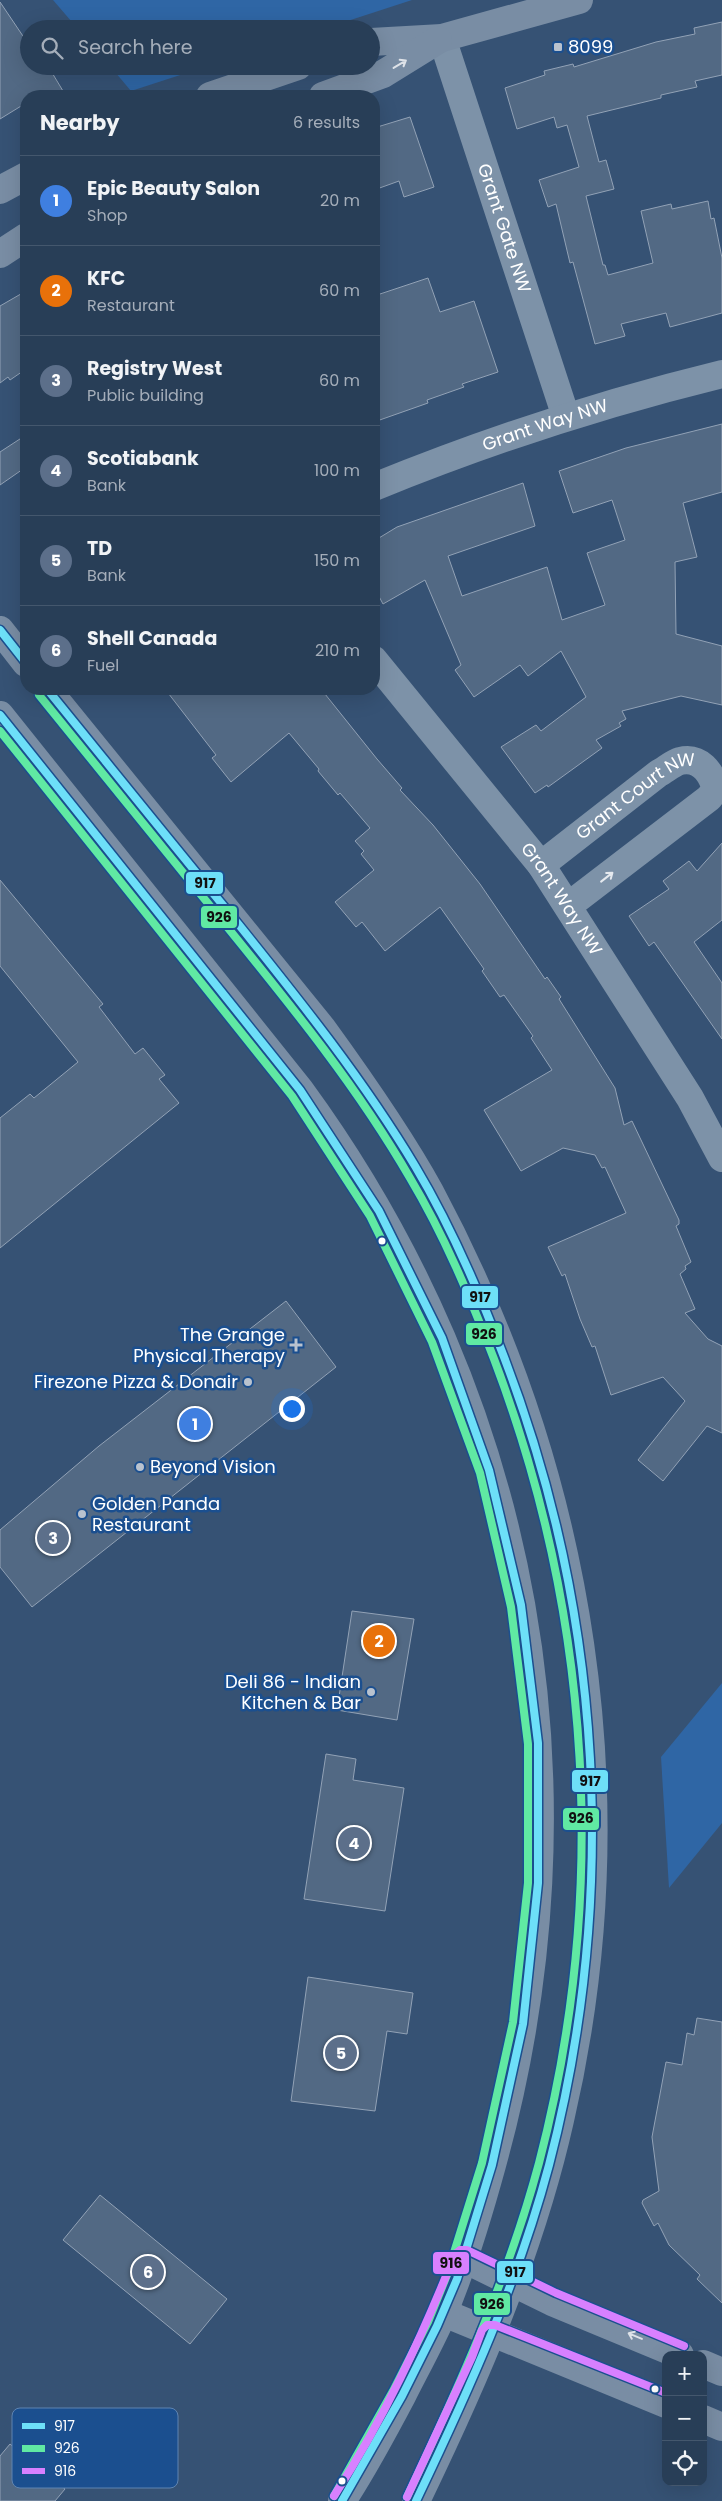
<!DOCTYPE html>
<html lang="en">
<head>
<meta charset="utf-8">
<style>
  :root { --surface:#283e57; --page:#344961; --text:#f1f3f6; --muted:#a5aeba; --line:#44576d; --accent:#b9c2ce }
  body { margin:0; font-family:Poppins,sans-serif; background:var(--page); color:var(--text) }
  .controls { position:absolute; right:15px; bottom:15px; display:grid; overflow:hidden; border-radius:10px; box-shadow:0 5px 20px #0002 }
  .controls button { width:45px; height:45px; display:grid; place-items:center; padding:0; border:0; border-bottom:1px solid var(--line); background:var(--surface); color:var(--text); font:25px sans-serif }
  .you { position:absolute; left:291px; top:1408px; width:18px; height:18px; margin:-12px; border:4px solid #fff; border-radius:50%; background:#1a73e8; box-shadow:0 0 0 8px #1a73e833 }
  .badge { display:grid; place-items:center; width:32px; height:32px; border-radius:50%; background:var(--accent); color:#fff; font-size:16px; font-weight:700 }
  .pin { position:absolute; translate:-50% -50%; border:2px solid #fff; box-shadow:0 1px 5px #0006 }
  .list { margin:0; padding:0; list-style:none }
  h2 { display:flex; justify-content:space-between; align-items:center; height:65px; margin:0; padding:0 20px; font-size:21px }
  h2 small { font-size:16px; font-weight:400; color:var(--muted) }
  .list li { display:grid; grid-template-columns:32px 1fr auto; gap:15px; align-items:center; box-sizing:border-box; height:90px; padding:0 20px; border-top:1px solid var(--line) }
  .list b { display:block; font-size:19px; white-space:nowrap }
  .list p { margin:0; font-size:16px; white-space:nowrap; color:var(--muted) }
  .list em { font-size:16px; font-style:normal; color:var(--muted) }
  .icon { flex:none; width:28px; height:28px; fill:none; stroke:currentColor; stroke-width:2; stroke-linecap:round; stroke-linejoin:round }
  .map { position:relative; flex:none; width:722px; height:2501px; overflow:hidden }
  .search { position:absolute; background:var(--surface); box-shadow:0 5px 20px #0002; left:20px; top:20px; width:360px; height:55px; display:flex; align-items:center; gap:12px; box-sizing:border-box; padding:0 18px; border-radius:28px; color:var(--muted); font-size:19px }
  .panel { position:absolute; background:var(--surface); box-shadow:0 5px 20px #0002; left:20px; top:90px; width:360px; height:605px; border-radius:20px }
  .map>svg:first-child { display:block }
</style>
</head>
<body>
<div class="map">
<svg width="722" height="2501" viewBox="0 0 722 2501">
  <rect width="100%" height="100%" fill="#365274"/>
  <g fill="#2f66a5">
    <path d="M53 0H412L323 29H78Z"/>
    <path d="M110 66H208L131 91Z"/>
    <path d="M722 1683V1823L669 1888 661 1757Z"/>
  </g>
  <g fill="#526984" stroke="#92a2b6">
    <path d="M0 2 29 45V66H48L66 96H26V103L0 119Z"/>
    <path d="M722 22V75L695 81 697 87 661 95V98L587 116 599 162 606 160 614 189 586 196 603 265H605L608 275 653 263 641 211 671 204 672 209 708 201 711 219 714 218 722 258V313L670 327 666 313 621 324 625 336 595 344 573 262 570 263 556 204 548 207 539 180 579 167 567 125 557 128 554 117 517 129 505 88 545 75 544 71 573 64 574 67 656 42 695 34 694 28Z"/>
    <path d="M410 117 434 187 404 197 399 181 374 190V128Z"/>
    <path d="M428 278 440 312 474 301 498 372 462 384 464 387 427 400 428 403 374 422V296Z"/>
    <path d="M26 291V369L10 380 8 377 0 383V306Z"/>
    <path d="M722 424V492L683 503 697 557 675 562 676 634 722 646V705L681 696 622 711 626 719 619 723 621 726 596 740 602 748 548 787 547 785 535 793 501 747 536 725 541 731 586 697 561 651 528 676 520 665 474 697 455 670 461 665 425 580 383 604 374 587V541L397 527 523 483 535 526 448 556 462 596 547 567 562 620 605 605 587 553 625 540 612 500 573 513 559 471 626 448Z"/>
    <path d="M26 435V467L0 485V452Z"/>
    <path d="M165 689H321L377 759 402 788 400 790 433 825 480 884 545 979 547 977 561 997 559 999 615 1088 624 1125 632 1121 679 1220V1224L676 1226 691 1262 685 1266 686 1269 680 1274 695 1309 685 1313 708 1339 722 1346V1433L707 1426 663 1481 638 1460 685 1401 663 1377 611 1395 595 1346 592 1347 580 1319 565 1274 562 1276 548 1247 626 1213 605 1167 602 1168 595 1155 563 1148 521 1171 484 1110 552 1070 531 1038 533 1036 504 995 500 997 482 971 484 969 440 907 385 951 362 922 356 927 335 902 374 870 361 854 364 851 355 841 370 828 340 793 338 795 318 771 319 769 289 733 231 782 212 758 216 755Z"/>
    <path d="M722 843V920L694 942 722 983V1039L654 942 649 946 629 916 669 889 663 881 689 861 697 871Z"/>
    <path d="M0 880 103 1004 99 1007 135 1054 143 1048 165 1075 159 1079 179 1103 0 1248V1118L30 1094 34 1098 78 1062 0 966Z"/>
    <path d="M286 1301 336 1367 32 1607 0 1567V1530L99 1446Z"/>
    <path d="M352 1611 414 1619 397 1720 337 1710Z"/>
    <path d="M326 1754 356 1759 353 1780 404 1788 385 1911 304 1899Z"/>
    <path d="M308 1977 413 1993 407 2034 387 2031 375 2111 291 2101Z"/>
    <path d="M697 2018 722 2022V2303L697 2279 700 2275 669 2245 658 2223 654 2226 642 2203 643 2200 659 2191 652 2137 666 2062 682 2065 687 2033 694 2035Z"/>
    <path d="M100 2195 227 2299 190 2344 63 2240Z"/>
    <path d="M10 2444 65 2489 55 2501H0V2456Z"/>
  </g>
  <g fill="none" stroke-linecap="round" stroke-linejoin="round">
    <g stroke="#7d92a8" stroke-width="28">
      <path id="s1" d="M442 38 566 417"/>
      <path id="s2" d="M374 487C487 441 603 403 722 374"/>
      <path id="s3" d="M374 660 541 865 690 1098 722 1158"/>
      <path id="s4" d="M541 865 659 773C665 770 673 763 680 761 700 756 711 772 716 789L709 798 568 906"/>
    </g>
    <g stroke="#798da4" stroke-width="28">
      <path d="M371 42 442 38 579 0"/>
      <path d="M210 96 298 66"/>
      <path d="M323 96 383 74 438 40"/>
      <path d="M0 190 26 176"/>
      <path d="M0 254 26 237"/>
      <path d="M0 630 26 663"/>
      <path d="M47 689 322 1028C359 1079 400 1137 430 1192 583 1478 634 1803 560 2120 530 2253 475 2379 416 2501"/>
      <path d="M0 715 300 1090C530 1405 596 1790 492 2165 478 2216 463 2267 442 2316 430 2343 415 2370 402 2396 383 2432 364 2468 342 2501"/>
      <path d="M464 2259 552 2302 680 2355"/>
      <path d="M444 2313 666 2404"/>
      <path d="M703 2364 722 2372"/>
      <path d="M703 2419 722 2427"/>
    </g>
    <g stroke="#1b4f8f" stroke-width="11">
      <g id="bus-1">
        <path d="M0 630 26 663"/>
        <path d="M47 689C108 764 169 840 231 915 296 996 361 1076 415 1166 451 1226 479 1291 504 1357 603 1616 619 1896 549 2165 518 2282 468 2392 416 2501"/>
        <path d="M0 715 300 1090 379 1211 442 1338 489 1470 521 1605 538 1743V1883L523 2024 492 2165 457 2279 437 2326 402 2396 342 2501"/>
      </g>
    </g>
    <g stroke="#1b4f8f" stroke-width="11">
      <g id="bus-2">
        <path d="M39 695C102 773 165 850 228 928 293 1008 358 1088 410 1178 444 1235 470 1297 494 1359 592 1617 609 1895 539 2163 508 2279 458 2389 407 2497"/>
        <path d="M0 731 292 1096 370 1216 432 1342 480 1473 511 1607 528 1744V1883L513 2022 482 2163 447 2275 428 2322 393 2391 334 2496"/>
      </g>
    </g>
    <g stroke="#1b4f8f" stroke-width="11">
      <g id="bus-3">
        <path d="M334 2496C384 2419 421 2339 455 2254L460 2250H467L556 2293 684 2346"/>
        <path d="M407 2497 472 2357 482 2330 487 2325H495L666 2393"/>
      </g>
    </g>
    <use href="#bus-1" stroke="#6ddff8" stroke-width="8"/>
    <use href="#bus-2" stroke="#60e9a3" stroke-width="8"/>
    <use href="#bus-3" stroke="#d880ff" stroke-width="8"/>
  </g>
  <defs><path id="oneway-shaft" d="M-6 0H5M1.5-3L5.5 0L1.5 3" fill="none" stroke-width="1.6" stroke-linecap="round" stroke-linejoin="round" transform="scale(1.25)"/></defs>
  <g stroke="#dee2e8">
    <use href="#oneway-shaft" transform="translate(400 64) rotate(-31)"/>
    <use href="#oneway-shaft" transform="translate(635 2336) rotate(-157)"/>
  </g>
  <use stroke="#e5e9ee" href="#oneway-shaft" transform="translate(607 877) rotate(-38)"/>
  <g fill="#b9c2ce" stroke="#1b4f8f" stroke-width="2">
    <rect x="553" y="42" width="10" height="10" rx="2.5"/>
    <path d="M293.5 1337.5h5v5h5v5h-5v5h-5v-5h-5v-5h5z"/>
    <circle cx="248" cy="1382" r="5"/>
    <circle cx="140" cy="1467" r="5"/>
    <circle cx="82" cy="1514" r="5"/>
    <circle cx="371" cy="1692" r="5"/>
  </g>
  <g fill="#fff" stroke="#1b4f8f" stroke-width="2">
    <circle cx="382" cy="1241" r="4.5"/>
    <circle cx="655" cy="2389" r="4.5"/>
    <circle cx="342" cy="2481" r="4.5"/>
  </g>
  <g text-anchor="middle" stroke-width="5" stroke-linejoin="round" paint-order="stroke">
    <g font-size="18" fill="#fff" stroke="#1b4f8f" text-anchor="start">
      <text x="568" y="53">8099</text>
      <text x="285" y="1341" text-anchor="end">The Grange<tspan x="285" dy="21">Physical Therapy</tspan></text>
      <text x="238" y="1388" text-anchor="end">Firezone Pizza &amp; Donair</text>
      <text x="150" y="1473">Beyond Vision</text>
      <text x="92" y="1510">Golden Panda<tspan x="92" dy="21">Restaurant</tspan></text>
      <text x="361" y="1688" text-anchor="end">Deli 86 - Indian<tspan x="361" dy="21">Kitchen &amp; Bar</tspan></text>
    </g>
    <g font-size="18" fill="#fff" stroke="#1b4f8f">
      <text dy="6" stroke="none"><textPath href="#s1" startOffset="200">Grant Gate NW</textPath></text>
      <text dy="6" stroke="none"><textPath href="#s2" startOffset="182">Grant Way NW</textPath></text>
      <text dy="6" stroke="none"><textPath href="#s4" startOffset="118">Grant Court NW</textPath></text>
      <text dy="6" stroke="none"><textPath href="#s3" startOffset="304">Grant Way NW</textPath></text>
    </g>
  </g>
  <rect x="12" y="2408" width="166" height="80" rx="8" fill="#1b4f8f" stroke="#5f84b1" stroke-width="1"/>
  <rect x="22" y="2423" width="23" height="6" fill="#6ddff8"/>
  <rect x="22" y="2445" width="23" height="7" fill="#60e9a3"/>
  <rect x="22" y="2468" width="23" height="6" fill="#d880ff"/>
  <g font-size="14" fill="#fff">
    <text x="54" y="2431">917</text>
    <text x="54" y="2453">926</text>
    <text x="54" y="2476">916</text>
  </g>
  <g stroke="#1b4f8f" stroke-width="2">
    <rect x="185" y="871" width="39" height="24" rx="5" fill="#6ddff8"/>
    <rect x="200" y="905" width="38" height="24" rx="5" fill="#60e9a3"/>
    <rect x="461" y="1285" width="38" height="24" rx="5" fill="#6ddff8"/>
    <rect x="465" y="1322" width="38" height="24" rx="5" fill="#60e9a3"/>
    <rect x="571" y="1769" width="38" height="24" rx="5" fill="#6ddff8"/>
    <rect x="562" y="1807" width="38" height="24" rx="5" fill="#60e9a3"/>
    <rect x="432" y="2251" width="38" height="24" rx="5" fill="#d880ff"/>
    <rect x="496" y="2260" width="38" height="24" rx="5" fill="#6ddff8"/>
    <rect x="473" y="2292" width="38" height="24" rx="5" fill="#60e9a3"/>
  </g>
  <g font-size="14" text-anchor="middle" font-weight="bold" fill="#111">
    <text x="205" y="888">917</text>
    <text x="219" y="922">926</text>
    <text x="480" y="1302">917</text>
    <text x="484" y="1339">926</text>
    <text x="590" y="1786">917</text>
    <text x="581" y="1823">926</text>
    <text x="451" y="2268">916</text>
    <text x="515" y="2277">917</text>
    <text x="492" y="2309">926</text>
  </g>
</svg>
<div class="controls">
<button>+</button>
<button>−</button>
<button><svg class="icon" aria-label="locate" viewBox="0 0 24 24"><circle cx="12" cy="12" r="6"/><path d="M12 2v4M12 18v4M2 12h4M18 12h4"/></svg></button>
</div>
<div class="you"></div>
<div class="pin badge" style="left:195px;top:1424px;background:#3f7fe0">1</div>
<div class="pin badge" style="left:379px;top:1641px;background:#e8710a">2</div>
<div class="pin badge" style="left:53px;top:1538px;background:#5c6f8a">3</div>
<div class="pin badge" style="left:354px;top:1843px;background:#5c6f8a">4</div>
<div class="pin badge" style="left:341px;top:2053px;background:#5c6f8a">5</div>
<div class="pin badge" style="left:148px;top:2272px;background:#5c6f8a">6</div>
<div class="search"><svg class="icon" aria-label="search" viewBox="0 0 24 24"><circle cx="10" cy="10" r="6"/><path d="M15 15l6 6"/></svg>Search here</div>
<section class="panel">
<h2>Nearby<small>6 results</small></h2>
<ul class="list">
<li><span class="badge" style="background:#3f7fe0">1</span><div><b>Epic Beauty Salon</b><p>Shop</p></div><em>20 m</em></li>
<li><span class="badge" style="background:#e8710a">2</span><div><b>KFC</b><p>Restaurant</p></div><em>60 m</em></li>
<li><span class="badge" style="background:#5c6f8a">3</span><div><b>Registry West</b><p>Public building</p></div><em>60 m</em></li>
<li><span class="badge" style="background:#5c6f8a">4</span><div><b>Scotiabank</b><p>Bank</p></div><em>100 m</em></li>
<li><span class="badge" style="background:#5c6f8a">5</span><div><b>TD</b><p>Bank</p></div><em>150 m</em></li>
<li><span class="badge" style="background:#5c6f8a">6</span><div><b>Shell Canada</b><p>Fuel</p></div><em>210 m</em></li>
</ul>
</section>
</div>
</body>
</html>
